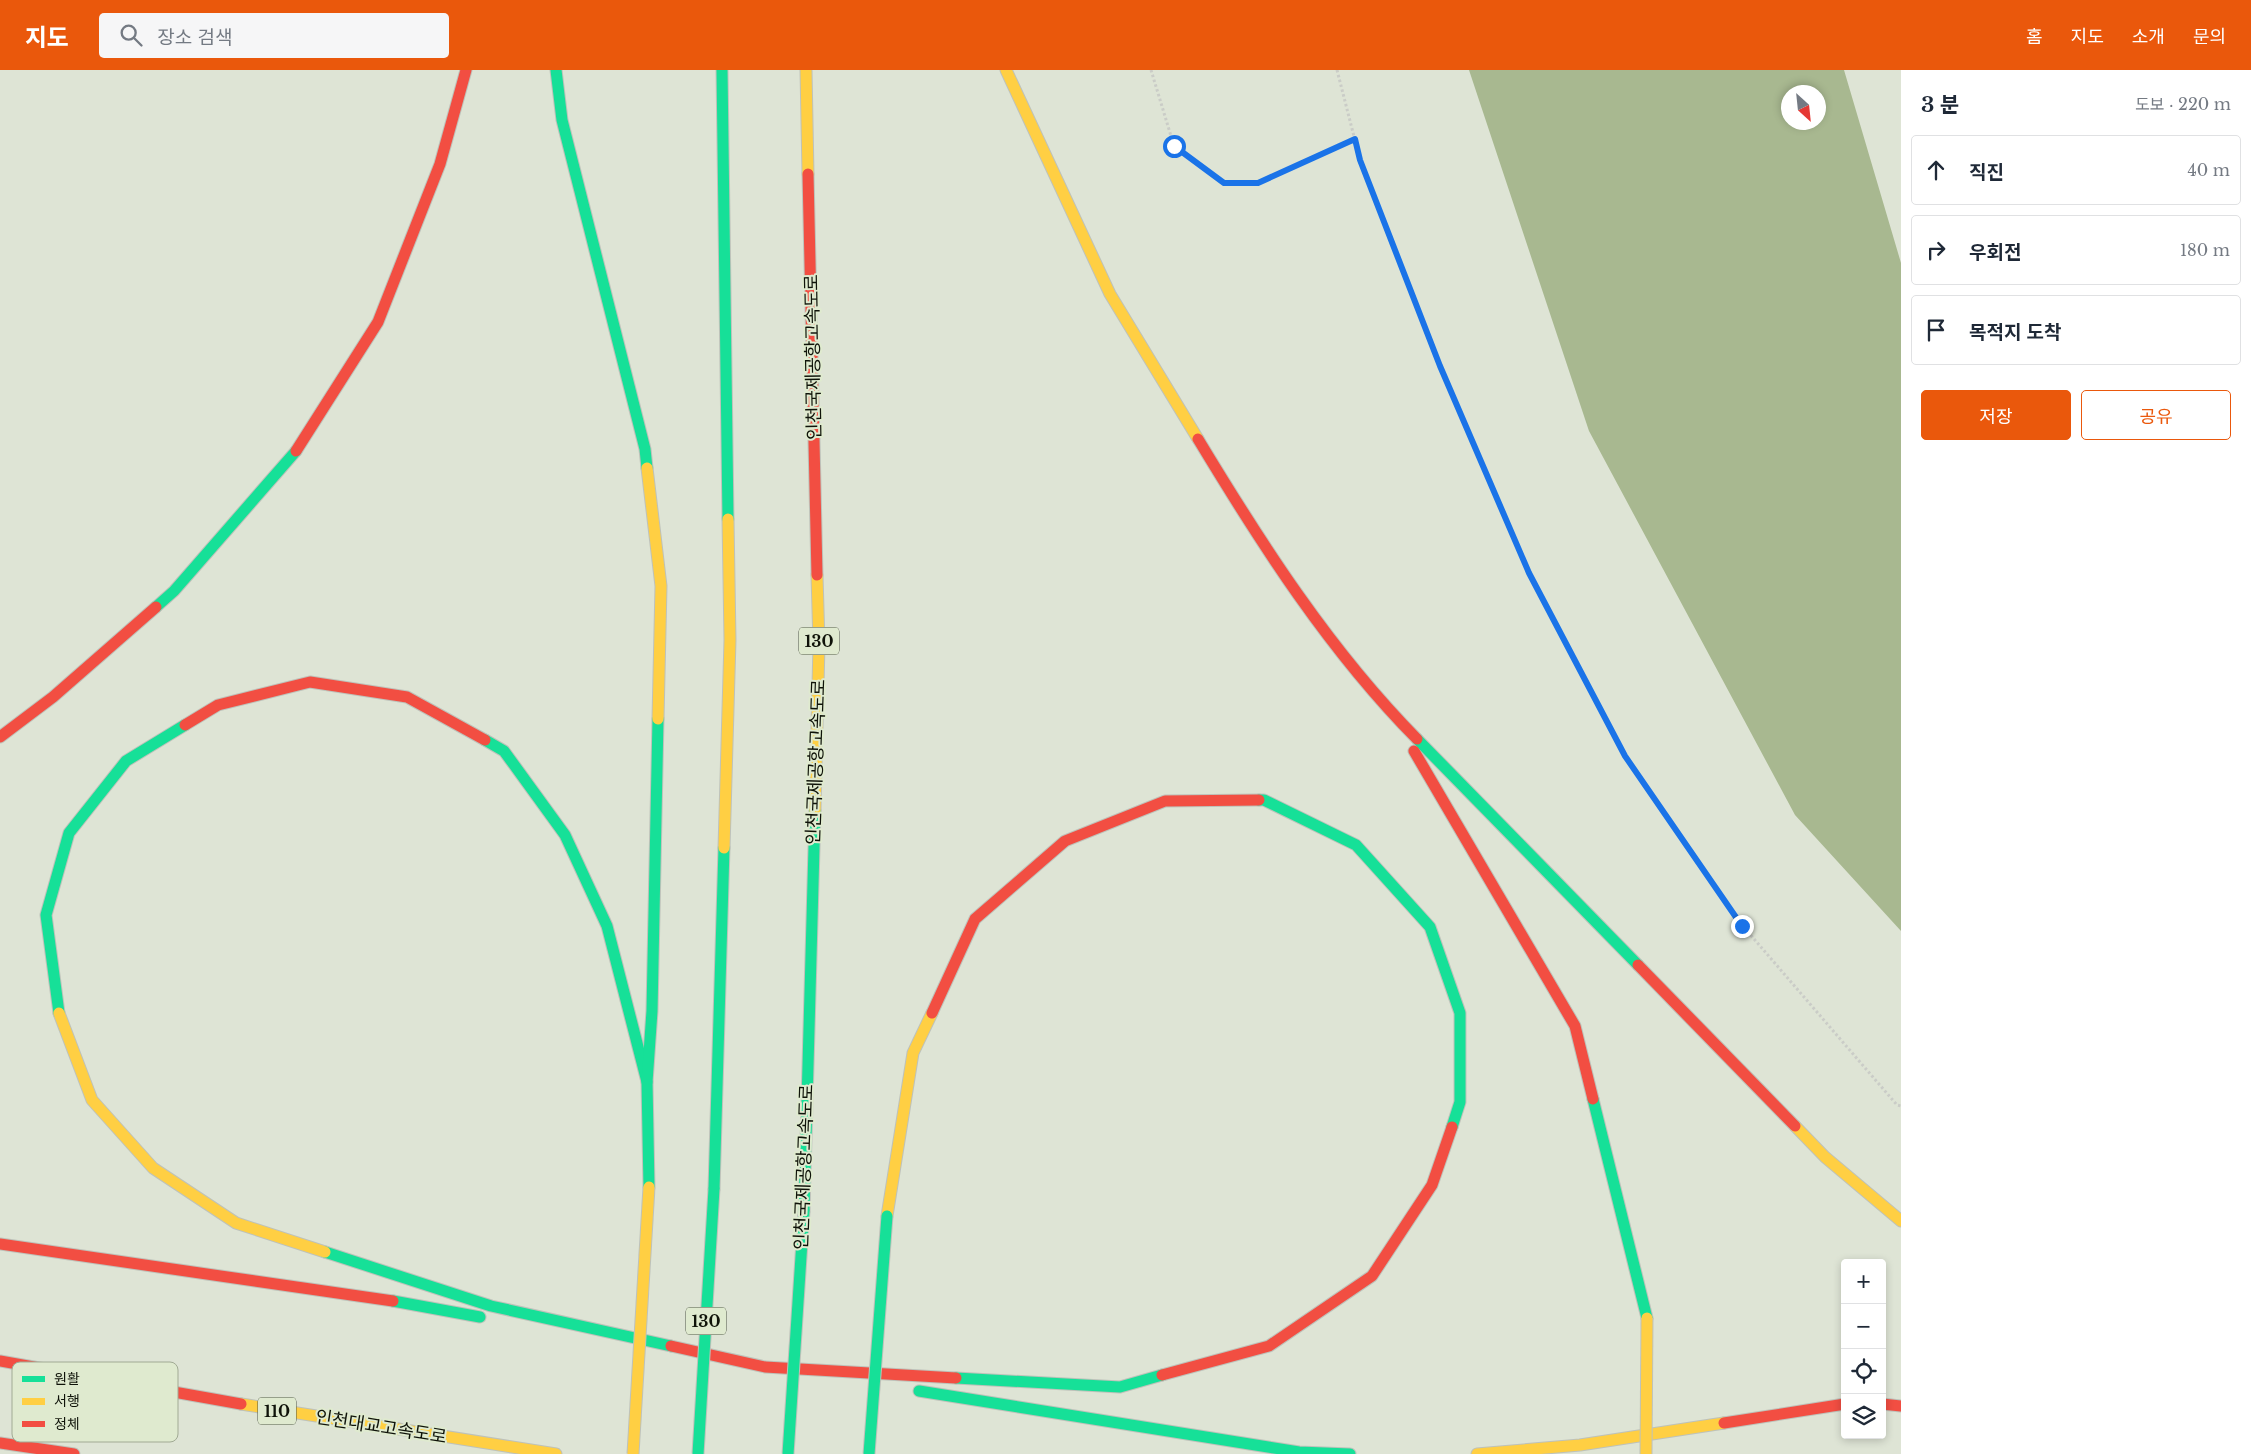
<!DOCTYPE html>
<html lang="ko">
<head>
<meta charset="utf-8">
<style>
  :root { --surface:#fff; --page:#f6f6f7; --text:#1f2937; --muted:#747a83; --line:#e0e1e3; --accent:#ea580c }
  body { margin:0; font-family:"Libre Baskerville","Noto Sans KR",serif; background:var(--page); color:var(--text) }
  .controls { position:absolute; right:15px; bottom:15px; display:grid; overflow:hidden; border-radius:5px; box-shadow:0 2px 8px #0003 }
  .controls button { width:45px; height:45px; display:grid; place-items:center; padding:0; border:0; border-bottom:1px solid var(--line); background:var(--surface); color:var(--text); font:25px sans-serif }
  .compass { position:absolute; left:1781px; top:15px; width:45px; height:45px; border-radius:50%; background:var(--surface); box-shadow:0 2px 8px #0003; rotate:153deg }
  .stop { position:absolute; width:15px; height:15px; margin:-11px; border:4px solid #1a73e8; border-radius:50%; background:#fff }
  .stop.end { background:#1a73e8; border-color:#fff; box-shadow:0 1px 5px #0008 }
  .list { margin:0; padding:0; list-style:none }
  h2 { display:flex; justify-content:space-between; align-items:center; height:65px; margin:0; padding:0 20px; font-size:21px }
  h2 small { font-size:16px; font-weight:400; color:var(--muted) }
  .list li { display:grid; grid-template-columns:32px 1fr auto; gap:15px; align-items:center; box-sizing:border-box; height:70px; margin:0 10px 10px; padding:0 10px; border:1px solid var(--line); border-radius:5px }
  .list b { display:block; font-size:19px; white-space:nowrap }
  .list em { font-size:16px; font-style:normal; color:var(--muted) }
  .actions { display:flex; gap:10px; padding:15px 20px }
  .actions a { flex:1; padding:11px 0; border:1px solid var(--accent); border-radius:5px; text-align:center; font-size:18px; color:var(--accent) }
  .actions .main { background:var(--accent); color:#fff }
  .icon { flex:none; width:28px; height:28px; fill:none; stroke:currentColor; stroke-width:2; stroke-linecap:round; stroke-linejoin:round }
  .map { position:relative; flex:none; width:1901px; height:1384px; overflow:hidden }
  header { display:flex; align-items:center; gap:30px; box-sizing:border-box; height:70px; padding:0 25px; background:var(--accent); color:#fff }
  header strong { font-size:24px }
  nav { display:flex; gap:28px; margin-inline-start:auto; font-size:18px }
  .search { width:350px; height:45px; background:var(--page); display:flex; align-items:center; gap:12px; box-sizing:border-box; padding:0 18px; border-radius:5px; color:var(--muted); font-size:19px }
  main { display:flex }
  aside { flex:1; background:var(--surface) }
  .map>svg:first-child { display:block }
</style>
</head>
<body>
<header>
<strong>지도</strong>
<div class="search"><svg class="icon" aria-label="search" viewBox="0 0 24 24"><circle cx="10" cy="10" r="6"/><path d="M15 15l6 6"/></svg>장소 검색</div>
<nav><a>홈</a><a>지도</a><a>소개</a><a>문의</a></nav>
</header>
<main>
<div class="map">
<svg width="1901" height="1384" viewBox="0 0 1901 1384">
  <rect width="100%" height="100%" fill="#dee4d5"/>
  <path fill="#a8b890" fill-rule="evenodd" d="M1469 0H1844L1901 193V861L1795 745 1589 361ZM1788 22H1818V52H1788Z"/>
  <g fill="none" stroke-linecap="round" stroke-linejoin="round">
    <g stroke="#bec2ba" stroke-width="13">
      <g id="fast">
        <path d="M556 0 562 50 645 379 647 398"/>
        <path d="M722 0 728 449"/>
        <path d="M156 537 174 521 296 381"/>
        <path d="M1417 669 1638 895"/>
        <path d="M485 670 504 681 565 765 607 856 647 1012"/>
        <path d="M1259 730H1264L1356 775 1430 857 1460 943V1032L1452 1057"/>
        <path d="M59 943 46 845 69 763 126 691 185 655"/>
        <path d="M1593 1029 1647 1248"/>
        <path d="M649 1117 647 1012 652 941 658 649"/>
        <path d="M714 1119 724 778"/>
        <path d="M804 1141 815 741"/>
        <path d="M325 1182 491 1236 671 1276"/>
        <path d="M393 1231 480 1247"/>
        <path d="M956 1308 1120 1317 1162 1305"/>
        <path d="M919 1321 1299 1382 1350 1384"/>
      </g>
    </g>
    <g stroke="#bec2ba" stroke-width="13">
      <g id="slow">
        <path d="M806 0 808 104"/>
        <path d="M1006 0 1110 224 1198 369"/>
        <path d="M647 398 661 516 658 649"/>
        <path d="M815 741 819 574 817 505"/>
        <path d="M724 778 730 570 728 449"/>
        <path d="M59 943 92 1030 153 1098 236 1153 325 1182"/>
        <path d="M1795 1056 1825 1087 1901 1151"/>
        <path d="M887 1146 913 983 932 943"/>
        <path d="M241 1334 556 1384"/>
        <path d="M1477 1384 1580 1375 1724 1353"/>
      </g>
    </g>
    <g stroke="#bec2ba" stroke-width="13">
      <g id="jam">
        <path d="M808 104 817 505"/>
        <path d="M1198 369C1262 475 1330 581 1417 669"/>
        <path d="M296 381 378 252 440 94 466 0"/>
        <path d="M185 655 218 635 310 612 407 627 485 670"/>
        <path d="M0 667 53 627 156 537"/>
        <path d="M1414 681 1575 956 1593 1029"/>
        <path d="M1638 895 1795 1056"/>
        <path d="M932 943 975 849 1065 771 1165 731 1259 730"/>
        <path d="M0 1174 393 1231"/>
        <path d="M671 1276 765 1297 956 1308"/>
        <path d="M0 1291 241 1334"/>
        <path d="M1162 1305 1269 1276 1372 1206 1432 1115 1452 1057"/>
        <path d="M1882 1334 1901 1336"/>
        <path d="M1724 1353 1845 1334"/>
        <path d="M0 1373 74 1384"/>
      </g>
    </g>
    <g stroke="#caccc7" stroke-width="3" stroke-dasharray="2.5 2.5" stroke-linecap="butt">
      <path d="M1151 0 1174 76 1224 113H1258L1355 69"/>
      <path d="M1337 0 1360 90 1439 295 1529 503 1625 686 1742 855 1897 1035 1901 1036"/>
    </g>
    <use href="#fast" stroke="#16e098" stroke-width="11"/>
    <use href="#slow" stroke="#ffcf43" stroke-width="11"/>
    <use href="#jam" stroke="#f24e42" stroke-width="11"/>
    <g stroke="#bec2ba" stroke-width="13" stroke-linecap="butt">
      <g id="fast-bridge">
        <path d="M698 1384 714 1119"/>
        <path d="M788 1384 804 1141"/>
        <path d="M869 1384 887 1146"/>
      </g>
    </g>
    <g stroke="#bec2ba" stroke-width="13" stroke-linecap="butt">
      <g id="slow-bridge">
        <path d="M633 1384 649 1117"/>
        <path d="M1646 1384 1647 1248"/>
      </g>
    </g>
    <use href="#fast-bridge" stroke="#16e098" stroke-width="11"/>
    <use href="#slow-bridge" stroke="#ffcf43" stroke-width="11"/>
  </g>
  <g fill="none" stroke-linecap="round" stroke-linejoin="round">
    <path stroke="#1a73e8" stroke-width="6" d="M1174 76 1224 113H1258L1355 69 1360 90 1440 296 1529 503 1625 686 1742 856"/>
  </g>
  <g text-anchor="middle" stroke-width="4" stroke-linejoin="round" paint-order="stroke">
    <g fill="#dfeacf" stroke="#4d5444" stroke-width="1">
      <rect x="799" y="557.5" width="40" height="27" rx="4"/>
      <rect x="686" y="1237.5" width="40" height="27" rx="4"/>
      <rect x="258" y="1327.5" width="38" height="27" rx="4"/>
    </g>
    <g font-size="16" font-weight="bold" fill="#0f1309">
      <text x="819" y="577">130</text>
      <text x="706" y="1257">130</text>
      <text x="277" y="1347">110</text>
    </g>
    <g font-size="18" fill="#0f1309" stroke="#dfeacf">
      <text transform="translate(813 287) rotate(-91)" y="6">인천국제공항고속도로</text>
      <text transform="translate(816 692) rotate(-88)" y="6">인천국제공항고속도로</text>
      <text transform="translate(804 1097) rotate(-88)" y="6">인천국제공항고속도로</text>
      <text transform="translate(381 1357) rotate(9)" y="6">인천대교고속도로</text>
    </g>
  </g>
  <rect x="12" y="1292" width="166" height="80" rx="8" fill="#dfeacf" stroke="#a1aa94" stroke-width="1"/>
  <rect x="22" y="1306" width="23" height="6" fill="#16e098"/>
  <rect x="22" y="1328" width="23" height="7" fill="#ffcf43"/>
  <rect x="22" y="1351" width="23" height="6" fill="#f24e42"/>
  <g font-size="14" fill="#0f1309">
    <text x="54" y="1314">원활</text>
    <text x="54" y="1336">서행</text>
    <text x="54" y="1359">정체</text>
  </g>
</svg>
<div class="controls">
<button>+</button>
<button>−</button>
<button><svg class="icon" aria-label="locate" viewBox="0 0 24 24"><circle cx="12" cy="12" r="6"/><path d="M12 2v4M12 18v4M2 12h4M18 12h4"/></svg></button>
<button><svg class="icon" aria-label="layers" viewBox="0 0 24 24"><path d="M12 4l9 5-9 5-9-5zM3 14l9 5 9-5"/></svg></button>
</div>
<svg class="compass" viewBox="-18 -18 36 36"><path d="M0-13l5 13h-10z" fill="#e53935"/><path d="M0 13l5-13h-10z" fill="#747a83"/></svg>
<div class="stop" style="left:1174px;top:76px"></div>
<div class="stop end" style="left:1742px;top:856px"></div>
</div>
<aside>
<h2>3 분<small>도보 · 220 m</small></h2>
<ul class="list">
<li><svg class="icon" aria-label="ahead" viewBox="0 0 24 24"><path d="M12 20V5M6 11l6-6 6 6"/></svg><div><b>직진</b></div><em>40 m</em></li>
<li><svg class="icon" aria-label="right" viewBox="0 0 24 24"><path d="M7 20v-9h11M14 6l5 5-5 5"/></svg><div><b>우회전</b></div><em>180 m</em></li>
<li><svg class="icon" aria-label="arrive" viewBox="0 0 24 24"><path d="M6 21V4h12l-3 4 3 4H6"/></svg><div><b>목적지 도착</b></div></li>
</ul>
<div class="actions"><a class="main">저장</a><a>공유</a></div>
</aside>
</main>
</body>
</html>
